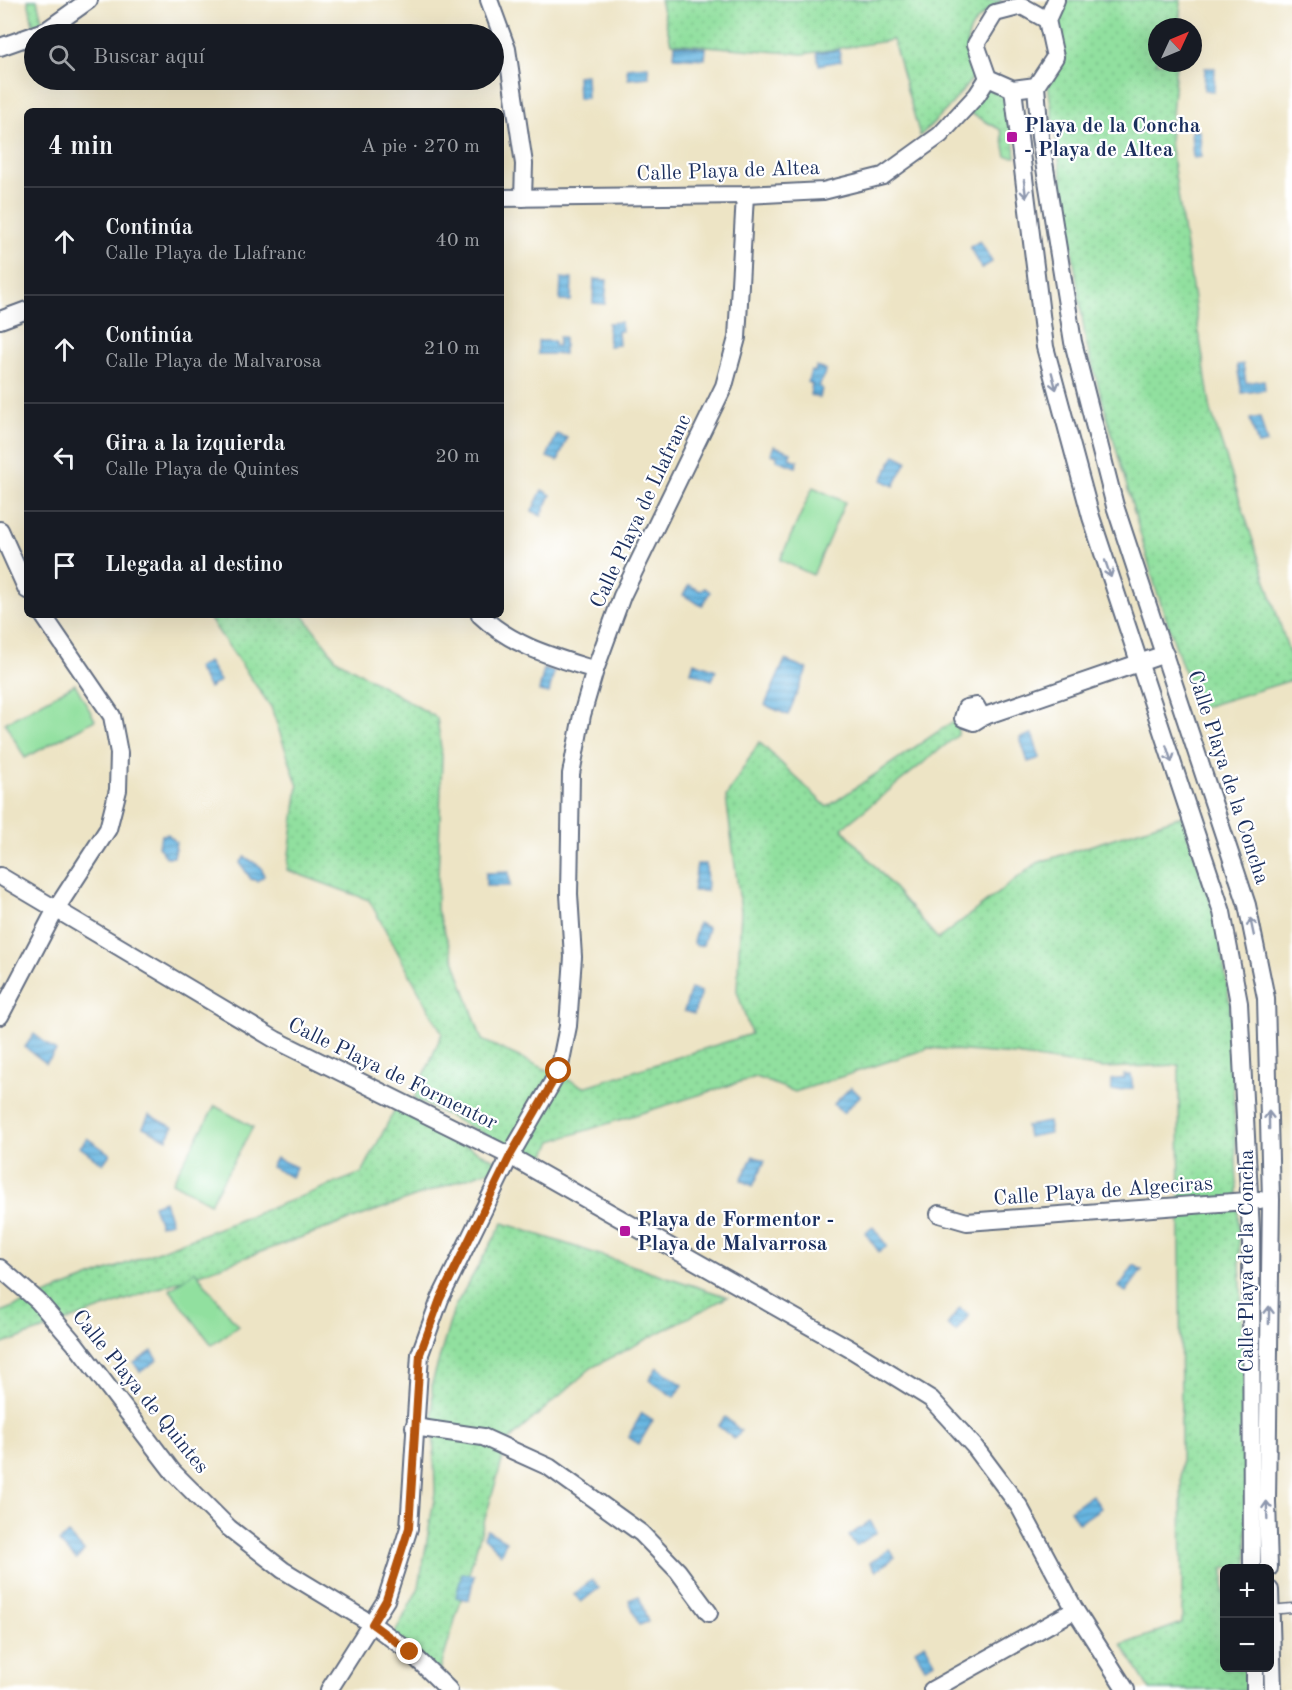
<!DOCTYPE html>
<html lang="es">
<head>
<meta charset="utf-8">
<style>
  :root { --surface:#171b24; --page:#20242c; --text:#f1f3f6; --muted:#9ea1a6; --line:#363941 }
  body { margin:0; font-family:"Old Standard TT",serif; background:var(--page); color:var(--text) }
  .controls { position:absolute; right:18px; bottom:18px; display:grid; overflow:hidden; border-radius:9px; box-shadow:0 6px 24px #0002 }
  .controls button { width:54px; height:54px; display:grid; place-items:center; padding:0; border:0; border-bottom:2px solid var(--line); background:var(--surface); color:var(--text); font:30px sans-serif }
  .compass { position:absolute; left:1148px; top:18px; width:54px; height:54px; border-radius:50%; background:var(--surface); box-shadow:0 6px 24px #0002; rotate:46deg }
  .stop { position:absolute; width:18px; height:18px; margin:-14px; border:4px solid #b45309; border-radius:50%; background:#fff }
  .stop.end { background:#b45309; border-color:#fff; box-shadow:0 2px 6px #0008 }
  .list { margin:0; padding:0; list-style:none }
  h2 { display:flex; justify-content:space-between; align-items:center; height:78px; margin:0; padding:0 24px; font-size:26px }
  h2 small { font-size:20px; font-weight:400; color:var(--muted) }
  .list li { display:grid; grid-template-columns:39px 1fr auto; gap:18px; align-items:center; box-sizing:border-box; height:108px; padding:0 24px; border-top:2px solid var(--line) }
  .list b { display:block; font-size:22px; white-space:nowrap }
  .list p { margin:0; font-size:20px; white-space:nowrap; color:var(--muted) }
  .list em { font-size:20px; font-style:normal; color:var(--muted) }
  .icon { flex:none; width:33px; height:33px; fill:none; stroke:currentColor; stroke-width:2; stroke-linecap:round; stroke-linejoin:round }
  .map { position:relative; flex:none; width:1292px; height:1690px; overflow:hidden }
  .search { position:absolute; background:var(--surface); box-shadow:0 6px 24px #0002; left:24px; top:24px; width:480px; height:66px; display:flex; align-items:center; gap:15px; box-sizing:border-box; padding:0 21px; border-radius:33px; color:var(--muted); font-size:22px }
  .panel { position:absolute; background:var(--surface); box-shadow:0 6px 24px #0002; left:24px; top:108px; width:480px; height:510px; border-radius:9px }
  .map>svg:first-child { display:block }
</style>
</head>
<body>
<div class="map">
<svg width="1292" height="1690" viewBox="0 0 1292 1690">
  <defs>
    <pattern id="green-dots" width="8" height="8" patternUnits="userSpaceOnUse" patternTransform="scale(1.5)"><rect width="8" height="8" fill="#91e09f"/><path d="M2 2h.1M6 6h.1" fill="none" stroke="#7cc08b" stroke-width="1.8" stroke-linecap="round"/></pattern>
    <pattern id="water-rules" width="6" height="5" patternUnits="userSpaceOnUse" patternTransform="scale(1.5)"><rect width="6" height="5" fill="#67b6e1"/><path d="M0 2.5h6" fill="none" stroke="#5494ba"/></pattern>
  </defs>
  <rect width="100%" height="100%" fill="#fff"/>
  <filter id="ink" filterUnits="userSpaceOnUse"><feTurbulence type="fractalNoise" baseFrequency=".0167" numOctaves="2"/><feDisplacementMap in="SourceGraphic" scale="12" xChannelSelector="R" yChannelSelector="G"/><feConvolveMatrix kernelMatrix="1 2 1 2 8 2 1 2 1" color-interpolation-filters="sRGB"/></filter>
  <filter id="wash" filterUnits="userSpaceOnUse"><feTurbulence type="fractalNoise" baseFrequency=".008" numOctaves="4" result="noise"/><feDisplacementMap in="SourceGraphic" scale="24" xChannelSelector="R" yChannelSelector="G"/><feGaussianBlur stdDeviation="1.35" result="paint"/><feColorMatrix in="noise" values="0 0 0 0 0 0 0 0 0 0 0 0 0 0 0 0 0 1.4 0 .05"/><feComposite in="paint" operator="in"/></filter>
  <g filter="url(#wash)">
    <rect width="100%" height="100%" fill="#ede4c5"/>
    <g fill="url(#green-dots)" stroke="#56887e" stroke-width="1.5">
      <path d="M28 0H37L43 25 34 29Z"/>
      <path d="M660 0H1002V1C985 11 962 28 968 52 969 59 974 66 976 74L950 106 920 136 893 40 803 54 671 43Z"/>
      <path d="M1066 0H1181L1179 27H1157V63H1176L1170 142 1211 411 1292 661V680L1197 709 1156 589 1086 343 1048 85 1065 59 1055 21Z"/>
      <path d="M990 84 1009 91 1016 157 1006 156 1001 130 968 112Z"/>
      <path d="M207 615H303L336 659 437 718 442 756 437 910 482 1040 584 1087 751 1034 737 991 741 911 726 797 759 742 827 807 958 718V735L842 828 938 939 1037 863 1182 816 1218 925 1230 1005 1245 1390 1247 1568H1224V1668H1247V1690H1150L1122 1645 1182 1623 1179 1065 1103 1068 1015 1055 929 1048 795 1092 756 1077 552 1141 542 1163 414 1099 442 1033 369 900 287 870 298 786 271 707Z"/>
      <path d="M395 1109 504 1165 0 1345V1312L362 1173Z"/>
      <path d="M503 1223 728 1297 591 1368 508 1441 439 1674 394 1635 419 1587 435 1493 432 1383 454 1308Z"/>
    </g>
    <g fill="#91e09f" stroke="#56887e" stroke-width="1.5">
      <path d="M813 487 845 502 813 575 780 560Z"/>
      <path d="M75 684 95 720 25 758 5 723Z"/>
      <path d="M215 1106 253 1127 210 1203 172 1182Z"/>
      <path d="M195 1271 238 1326 212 1345 170 1290Z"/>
    </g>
    <g fill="url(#water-rules)" stroke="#4172a0" stroke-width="1.5">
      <path d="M675 45 706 48 705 59 674 57Z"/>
      <path d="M839 50 841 61 819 65 817 53Z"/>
      <path d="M648 66 649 77 628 79 627 68Z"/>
      <path d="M1205 68H1215L1214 91 1204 90Z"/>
      <path d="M586 75 587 98 578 99 577 76Z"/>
      <path d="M1191 131H1200L1201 157 1193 158Z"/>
      <path d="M980 241 992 262 982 268 970 247Z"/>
      <path d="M561 278 572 279 571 301H560Z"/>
      <path d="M594 279 607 280 605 304 593 303Z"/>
      <path d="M621 322 622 331H618L619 345 609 346 608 323Z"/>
      <path d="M559 337H564V354H538V341H554V346H558Z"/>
      <path d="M1243 364 1246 383 1264 380 1265 390 1242 393 1237 365Z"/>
      <path d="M816 367 826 370 819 387 822 388 820 398 810 395 812 384 808 382 811 371 815 372Z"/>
      <path d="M1260 417 1267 443 1258 445 1250 419Z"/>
      <path d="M557 434 567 438 558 461 547 457Z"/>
      <path d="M774 446 791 452 789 458 798 461 796 467 777 460V456L771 454Z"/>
      <path d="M895 455 907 461 894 486 882 480Z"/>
      <path d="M542 490 551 495 541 516 532 511Z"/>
      <path d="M689 585 700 591 705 588 710 592 702 606 683 595Z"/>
      <path d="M785 660 807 669 788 715 765 705Z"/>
      <path d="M208 662 220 681 209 688 197 668Z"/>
      <path d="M694 662 716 670 712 680 691 672Z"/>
      <path d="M544 669 554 672 549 693 539 691Z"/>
      <path d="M1032 734 1040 758 1028 762 1020 738Z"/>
      <path d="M168 834 176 842 174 857H166L158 846 162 835Z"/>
      <path d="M245 857 261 867 264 876 257 881 251 879 240 863Z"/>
      <path d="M697 864H706L707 891H693Z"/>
      <path d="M509 872 510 886H486V873Z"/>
      <path d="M698 923 708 928 703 945 697 946 693 942Z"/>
      <path d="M691 989 701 992 694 1014 684 1011Z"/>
      <path d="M34 1034 56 1051 46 1063 25 1047Z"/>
      <path d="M1124 1075H1131L1133 1088 1112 1091 1111 1080 1125 1078Z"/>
      <path d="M851 1087 860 1096 843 1113 834 1104Z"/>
      <path d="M149 1115 173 1127 167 1139 143 1127Z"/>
      <path d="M1048 1122 1050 1133 1028 1137 1026 1126Z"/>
      <path d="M87 1138 110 1154 103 1164 80 1147Z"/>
      <path d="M753 1156 765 1161 753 1186 741 1180Z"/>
      <path d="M276 1158 296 1167 291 1177 271 1167Z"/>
      <path d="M164 1201 171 1222 160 1225 153 1205Z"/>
      <path d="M873 1227 887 1246 879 1252 865 1233Z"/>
      <path d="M1134 1265 1142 1270 1126 1292 1119 1287Z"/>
      <path d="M960 1308 969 1315 956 1332 947 1325Z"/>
      <path d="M152 1351 158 1360 140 1372 134 1363Z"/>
      <path d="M657 1367 683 1385 674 1397 649 1380Z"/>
      <path d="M642 1413 653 1420 639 1444 628 1437Z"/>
      <path d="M725 1417 741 1431 734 1439 718 1426Z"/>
      <path d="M1092 1495 1101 1508 1079 1523 1070 1510Z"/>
      <path d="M870 1521 877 1532 856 1546 849 1536Z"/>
      <path d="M487 1530 506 1541 501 1554 484 1537Z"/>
      <path d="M68 1534 84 1551 76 1560 59 1542Z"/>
      <path d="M889 1549 895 1557 876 1571 870 1563Z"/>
      <path d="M462 1573 474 1575 469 1600 456 1597Z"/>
      <path d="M592 1580 599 1588 581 1602 574 1594Z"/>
      <path d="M639 1596 648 1622 639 1625 629 1600Z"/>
      <path d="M925 1644 935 1662 925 1667 915 1650Z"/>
    </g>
  </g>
  <g filter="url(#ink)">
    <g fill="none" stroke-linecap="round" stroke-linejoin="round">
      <g stroke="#646e82" stroke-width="11">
        <path id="service" d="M1270 1610 1292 1608"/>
      </g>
      <g stroke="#646e82" stroke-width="20">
        <g id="minor">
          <path d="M489 0 507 49 524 164 523 198"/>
          <path d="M1022 6 1047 20 1055 57 1036 86 1013 89 988 78 976 44 995 13Z"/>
          <path d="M1047 20 1056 0"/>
          <path d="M35 34 47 30 89 0"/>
          <path d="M0 47 34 35"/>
          <path d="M1036 86 1040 137 1073 342 1115 506 1247 905 1266 998 1271 1200 1267 1501 1269 1568"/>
          <path d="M1013 89 1045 347 1091 517 1222 912 1239 1003 1251 1232 1252 1568"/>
          <path d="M501 198 745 195 823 191 883 176 940 135 977 95 988 78"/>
          <path d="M0 320 27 310"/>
          <path d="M0 530 27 590"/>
          <path d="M480 615C512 646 554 657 595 670"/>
          <path d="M976 706 982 717 974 722 963 718 966 708Z"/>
          <path d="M982 717 1165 654"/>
          <path d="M0 876 276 1040 510 1156 852 1350 931 1399 974 1446 1019 1506 1075 1610 1126 1690"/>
          <path d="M0 1016 56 909 108 829 118 790 119 753 112 716 43 615"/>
          <path d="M939 1214 967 1222 1260 1200"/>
          <path d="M0 1268 38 1301 76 1345 173 1472 229 1528 283 1570 372 1624 410 1652 449 1690"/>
          <path d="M414 1427 483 1437 549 1467 641 1533 678 1571 709 1613"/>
          <path d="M1270 1590 1273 1690"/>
          <path d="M1255 1668V1690"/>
          <path d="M329 1690 386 1600 409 1528 420 1354 440 1299 510 1156 559 1071 568 1026 573 957 569 894 571 774 582 715 595 670 622 596 724 386 737 338 745 195"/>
          <path d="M932 1690 1075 1610"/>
        </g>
      </g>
      <use href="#service" stroke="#fff" stroke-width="8"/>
      <use href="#minor" stroke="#fff" stroke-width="16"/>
    </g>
    <defs><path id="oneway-shaft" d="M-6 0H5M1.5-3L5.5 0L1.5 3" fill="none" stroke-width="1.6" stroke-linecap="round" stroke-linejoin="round" transform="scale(1.5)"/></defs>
    <g stroke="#8d97ae">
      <use href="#oneway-shaft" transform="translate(1025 189) rotate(83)"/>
      <use href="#oneway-shaft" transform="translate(1054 381) rotate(75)"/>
      <use href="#oneway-shaft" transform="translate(1108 569) rotate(71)"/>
      <use href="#oneway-shaft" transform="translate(1169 754) rotate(72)"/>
      <use href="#oneway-shaft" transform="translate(1252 927) rotate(-102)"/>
      <use href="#oneway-shaft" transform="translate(1269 1120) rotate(-91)"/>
      <use href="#oneway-shaft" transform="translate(1269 1315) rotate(-89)"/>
      <use href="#oneway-shaft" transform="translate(1267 1510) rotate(-92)"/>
    </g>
  </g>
  <g fill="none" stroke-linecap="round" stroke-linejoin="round" filter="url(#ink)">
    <path stroke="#b45309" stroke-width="8" d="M410 1652 372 1624 386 1600 409 1528 420 1354 440 1299 510 1156 559 1071"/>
  </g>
  <g fill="#b5179e" stroke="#fff" stroke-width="2">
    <rect x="1006" y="131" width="12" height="12" rx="3"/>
    <rect x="619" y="1225" width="12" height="12" rx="3"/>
  </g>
  <g text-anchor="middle" stroke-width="4.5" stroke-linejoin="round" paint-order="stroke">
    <g font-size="21" font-weight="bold" fill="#1b2f5e" stroke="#fff" text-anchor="start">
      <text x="1024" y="132">Playa de la Concha<tspan x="1024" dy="24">- Playa de Altea</tspan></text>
      <text x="637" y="1226">Playa de Formentor -<tspan x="637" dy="24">Playa de Malvarrosa</tspan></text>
    </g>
    <g font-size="21" fill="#1b2f5e" stroke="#fff">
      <text transform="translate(728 170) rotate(-2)" y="7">Calle Playa de Altea</text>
      <text transform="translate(640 511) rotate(-65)" y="7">Calle Playa de Llafranc</text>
      <text transform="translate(1229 777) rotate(72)" y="7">Calle Playa de la Concha</text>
      <text transform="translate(393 1073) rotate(26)" y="7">Calle Playa de Formentor</text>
      <text transform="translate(1103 1190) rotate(-4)" y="7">Calle Playa de Algeciras</text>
      <text transform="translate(1246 1261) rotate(-90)" y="7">Calle Playa de la Concha</text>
      <text transform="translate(141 1391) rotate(51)" y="7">Calle Playa de Quintes</text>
    </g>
  </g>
</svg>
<div class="controls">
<button>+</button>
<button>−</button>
</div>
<svg class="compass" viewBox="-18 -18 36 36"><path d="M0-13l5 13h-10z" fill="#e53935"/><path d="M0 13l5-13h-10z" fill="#9ea1a6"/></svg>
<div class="stop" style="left:559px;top:1071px"></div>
<div class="stop end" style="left:410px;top:1652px"></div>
<div class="search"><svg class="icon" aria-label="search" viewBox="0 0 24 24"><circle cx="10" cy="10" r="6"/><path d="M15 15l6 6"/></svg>Buscar aquí</div>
<section class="panel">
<h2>4 min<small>A pie · 270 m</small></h2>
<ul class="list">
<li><svg class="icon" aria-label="ahead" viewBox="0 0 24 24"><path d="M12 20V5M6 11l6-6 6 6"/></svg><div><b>Continúa</b><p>Calle Playa de Llafranc</p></div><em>40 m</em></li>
<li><svg class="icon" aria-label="ahead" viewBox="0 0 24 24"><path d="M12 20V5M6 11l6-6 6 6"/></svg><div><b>Continúa</b><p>Calle Playa de Malvarosa</p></div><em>210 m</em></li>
<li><svg class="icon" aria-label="left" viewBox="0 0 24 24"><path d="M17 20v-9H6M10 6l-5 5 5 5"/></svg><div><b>Gira a la izquierda</b><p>Calle Playa de Quintes</p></div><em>20 m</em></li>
<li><svg class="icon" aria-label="arrive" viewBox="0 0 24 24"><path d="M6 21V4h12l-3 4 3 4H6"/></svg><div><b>Llegada al destino</b></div></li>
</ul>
</section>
</div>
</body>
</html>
